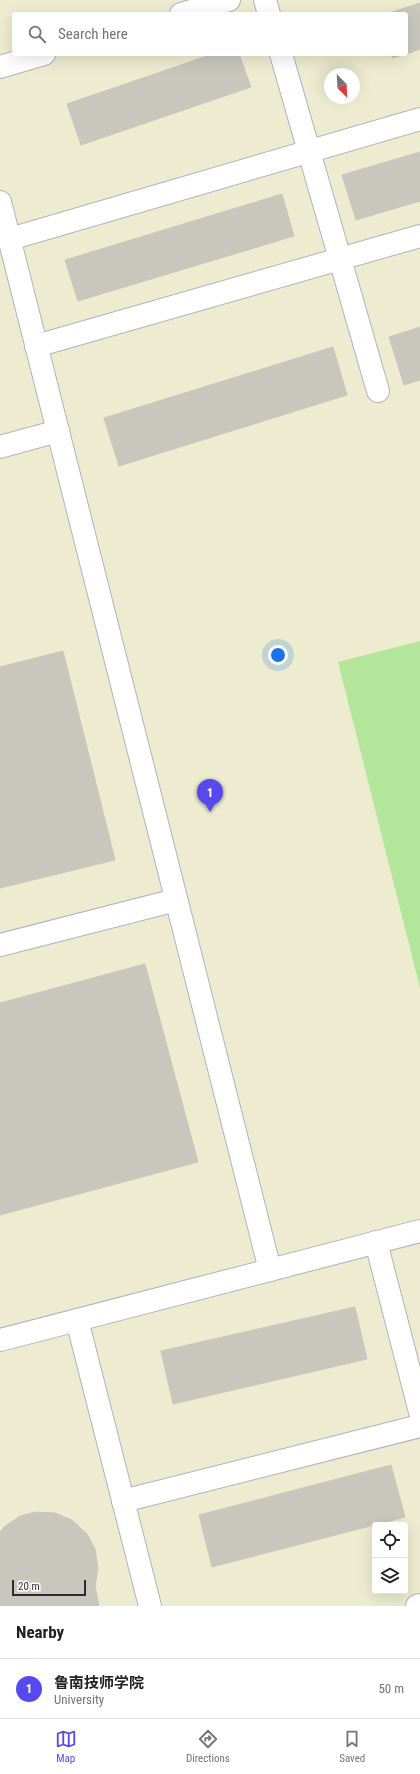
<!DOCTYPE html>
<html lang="en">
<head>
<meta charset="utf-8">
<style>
  :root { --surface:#fff; --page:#f2f2f2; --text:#202124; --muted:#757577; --line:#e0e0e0; --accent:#5649f0 }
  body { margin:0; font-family:"Roboto Condensed","Noto Sans SC",sans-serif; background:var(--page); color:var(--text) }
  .controls { position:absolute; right:12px; bottom:12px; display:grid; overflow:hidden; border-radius:4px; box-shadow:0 4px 16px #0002 }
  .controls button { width:36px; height:36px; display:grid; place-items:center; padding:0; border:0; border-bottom:1px solid var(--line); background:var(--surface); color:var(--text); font:20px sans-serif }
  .compass { position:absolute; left:324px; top:68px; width:36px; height:36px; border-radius:50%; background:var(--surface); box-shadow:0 4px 16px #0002; rotate:156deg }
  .scale { position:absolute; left:12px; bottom:10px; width:74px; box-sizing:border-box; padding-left:4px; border:2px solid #2c2c2c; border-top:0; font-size:11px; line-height:14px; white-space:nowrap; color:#2c2c2c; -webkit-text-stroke:3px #fff; paint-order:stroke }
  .you { position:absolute; left:278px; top:655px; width:14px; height:14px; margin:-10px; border:3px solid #fff; border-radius:50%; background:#1a73e8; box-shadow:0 0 0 6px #1a73e833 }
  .badge { display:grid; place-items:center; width:26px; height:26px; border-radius:50%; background:var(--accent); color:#fff; font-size:13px; font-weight:700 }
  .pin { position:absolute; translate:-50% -33px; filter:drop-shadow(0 1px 2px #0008) }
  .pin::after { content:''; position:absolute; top:21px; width:14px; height:12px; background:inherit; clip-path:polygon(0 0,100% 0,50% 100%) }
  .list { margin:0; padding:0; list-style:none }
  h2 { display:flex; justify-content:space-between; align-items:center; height:52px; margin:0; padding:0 16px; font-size:17px }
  h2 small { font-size:13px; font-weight:400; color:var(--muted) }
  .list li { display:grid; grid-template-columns:26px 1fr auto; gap:12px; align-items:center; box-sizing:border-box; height:60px; padding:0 16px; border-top:1px solid var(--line) }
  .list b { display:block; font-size:15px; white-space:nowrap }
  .list p { margin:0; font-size:13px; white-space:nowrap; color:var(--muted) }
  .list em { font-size:13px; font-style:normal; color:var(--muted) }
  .icon { flex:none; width:22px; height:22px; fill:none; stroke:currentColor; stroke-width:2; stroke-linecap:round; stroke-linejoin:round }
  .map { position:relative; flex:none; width:420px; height:1606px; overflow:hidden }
  .search { position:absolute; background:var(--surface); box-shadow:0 4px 16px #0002; left:12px; right:12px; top:12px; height:44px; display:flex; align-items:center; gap:10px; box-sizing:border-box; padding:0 14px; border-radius:4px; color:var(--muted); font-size:15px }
  .sheet { height:112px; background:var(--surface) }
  nav { display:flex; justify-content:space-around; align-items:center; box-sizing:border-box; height:56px; border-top:1px solid var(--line); background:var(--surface); font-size:11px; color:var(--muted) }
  nav a { display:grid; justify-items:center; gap:2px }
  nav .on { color:var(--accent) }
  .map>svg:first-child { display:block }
</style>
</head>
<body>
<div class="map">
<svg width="420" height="1606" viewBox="0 0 420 1606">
  <rect width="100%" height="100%" fill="#edeadf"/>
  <path fill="#edebd0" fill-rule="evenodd" d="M0 0H420V1606H0ZM14 14H406V54H14ZM330 74H354V98H330ZM375 1525H405V1591H375Z"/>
  <path fill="#b3e69b" d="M420 641V988L338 662Z"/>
  <g fill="#c8c7be" stroke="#c8c7b9">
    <path d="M420 3V49L406 54V14H386Z"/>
    <path d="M213 54H239L251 87 81 145 67 104Z"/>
    <path d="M391 54H405L393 58Z"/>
    <path d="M420 152V201L356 220 342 175Z"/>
    <path d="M282 194 294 236 78 301 65 260Z"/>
    <path d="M420 327V380L404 385 389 337Z"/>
    <path d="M333 347 347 395 119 466 104 418Z"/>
    <path d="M63 651 115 860 0 888V667Z"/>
    <path d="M145 964 198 1162 0 1215V1003Z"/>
    <path d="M355 1307 367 1359 173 1404 161 1351Z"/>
    <path d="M391 1465 405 1517 212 1567 199 1515Z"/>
    <path d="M36 1512 55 1513 72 1520 87 1534 95 1549 98 1568 95 1586 99 1606H0V1532L4 1527 20 1516Z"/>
  </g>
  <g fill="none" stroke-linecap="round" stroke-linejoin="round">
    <g stroke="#b3b2be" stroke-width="24">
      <g id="minor">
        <path d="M265 0 269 14"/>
        <path d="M181 14 229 0"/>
        <path d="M281 54 378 391"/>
        <path d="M0 67 44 54"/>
        <path d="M0 202 270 1270"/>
        <path d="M10 239 420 119"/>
        <path d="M36 346 420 236"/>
        <path d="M0 447 58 431"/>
        <path d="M0 945 176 900"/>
        <path d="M376 1242 420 1412"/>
        <path d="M77 1320 150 1606"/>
        <path d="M0 1340 420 1231"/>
        <path d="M123 1501 420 1426"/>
        <path d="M417 1606 420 1605"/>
      </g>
    </g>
    <use href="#minor" stroke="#fff" stroke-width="22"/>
  </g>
</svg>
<div class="controls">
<button><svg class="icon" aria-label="locate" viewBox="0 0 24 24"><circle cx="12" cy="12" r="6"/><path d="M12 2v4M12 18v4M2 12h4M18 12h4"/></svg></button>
<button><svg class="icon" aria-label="layers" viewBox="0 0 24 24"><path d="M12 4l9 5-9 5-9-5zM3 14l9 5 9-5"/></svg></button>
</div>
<svg class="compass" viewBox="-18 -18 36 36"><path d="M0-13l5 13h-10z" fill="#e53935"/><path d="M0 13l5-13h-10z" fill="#757577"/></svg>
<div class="scale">20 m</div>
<div class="you"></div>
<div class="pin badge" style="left:210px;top:812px">1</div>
<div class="search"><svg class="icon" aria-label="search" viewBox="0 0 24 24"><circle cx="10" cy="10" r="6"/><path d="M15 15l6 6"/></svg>Search here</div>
</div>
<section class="sheet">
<h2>Nearby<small></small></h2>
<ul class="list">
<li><span class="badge">1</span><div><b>鲁南技师学院</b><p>University</p></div><em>50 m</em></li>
</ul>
</section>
<nav>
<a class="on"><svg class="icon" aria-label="map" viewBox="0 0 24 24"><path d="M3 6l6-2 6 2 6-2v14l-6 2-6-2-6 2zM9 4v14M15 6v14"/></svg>Map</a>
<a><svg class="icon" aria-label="directions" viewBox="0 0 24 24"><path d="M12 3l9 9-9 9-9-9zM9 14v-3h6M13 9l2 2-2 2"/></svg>Directions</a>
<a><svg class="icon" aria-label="saved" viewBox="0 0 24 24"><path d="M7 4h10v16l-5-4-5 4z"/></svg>Saved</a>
</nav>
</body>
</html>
